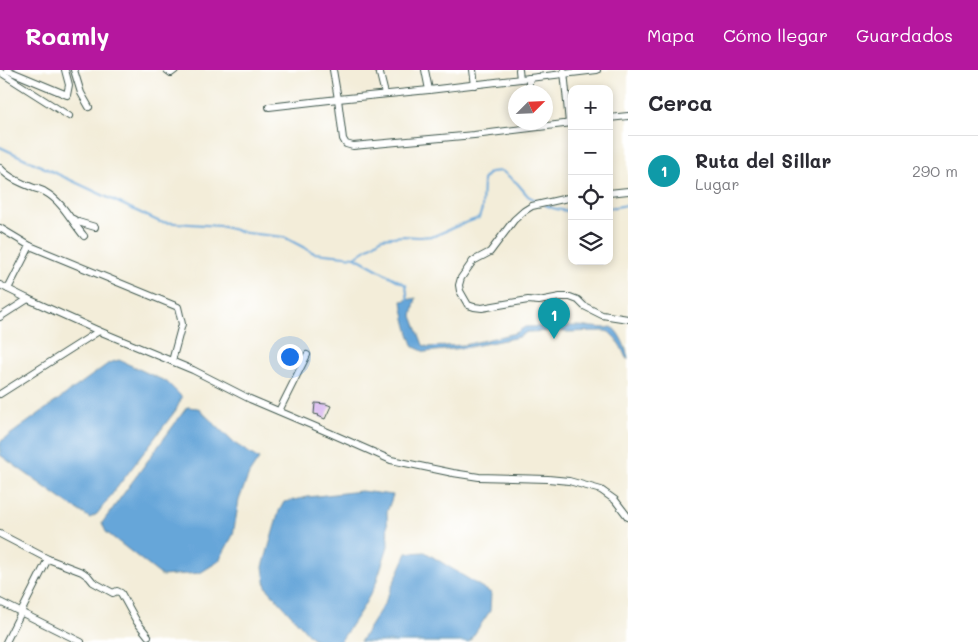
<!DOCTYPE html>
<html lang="es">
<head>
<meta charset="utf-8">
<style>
  :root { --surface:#fff; --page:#f2f2f3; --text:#2b2b33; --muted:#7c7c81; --line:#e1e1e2; --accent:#b5179e }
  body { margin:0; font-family:Mali,sans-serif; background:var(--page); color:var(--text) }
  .controls { position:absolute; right:15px; top:15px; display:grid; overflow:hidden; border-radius:10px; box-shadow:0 2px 8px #0003 }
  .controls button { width:45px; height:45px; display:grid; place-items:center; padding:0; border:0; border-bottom:1px solid var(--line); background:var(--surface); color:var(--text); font:25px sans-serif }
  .compass { position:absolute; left:508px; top:15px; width:45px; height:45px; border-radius:50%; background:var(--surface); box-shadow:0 2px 8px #0003; rotate:66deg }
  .you { position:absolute; left:289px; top:286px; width:18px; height:18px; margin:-12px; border:4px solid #fff; border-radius:50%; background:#1a73e8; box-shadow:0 0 0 8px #1a73e833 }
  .badge { display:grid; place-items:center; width:32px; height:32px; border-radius:50%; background:var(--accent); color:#fff; font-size:16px; font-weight:700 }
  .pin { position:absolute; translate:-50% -41px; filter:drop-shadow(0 1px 2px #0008) }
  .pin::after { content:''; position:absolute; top:26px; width:18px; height:15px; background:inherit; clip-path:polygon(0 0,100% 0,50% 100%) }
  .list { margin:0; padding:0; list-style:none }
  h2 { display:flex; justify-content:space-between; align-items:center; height:65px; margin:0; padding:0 20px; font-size:21px }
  h2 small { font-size:16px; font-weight:400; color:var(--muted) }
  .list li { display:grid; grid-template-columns:32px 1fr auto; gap:15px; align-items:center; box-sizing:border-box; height:70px; padding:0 20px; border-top:1px solid var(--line) }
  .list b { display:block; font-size:19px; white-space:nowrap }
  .list p { margin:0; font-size:16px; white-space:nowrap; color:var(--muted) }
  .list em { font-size:16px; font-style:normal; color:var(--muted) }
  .icon { flex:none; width:28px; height:28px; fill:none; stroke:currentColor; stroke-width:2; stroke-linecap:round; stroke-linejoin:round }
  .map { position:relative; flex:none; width:628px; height:572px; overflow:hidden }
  header { display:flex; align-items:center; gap:30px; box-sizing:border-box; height:70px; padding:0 25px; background:var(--accent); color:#fff }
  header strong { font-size:24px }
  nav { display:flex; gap:28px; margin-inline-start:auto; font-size:18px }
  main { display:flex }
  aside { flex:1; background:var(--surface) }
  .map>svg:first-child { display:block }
</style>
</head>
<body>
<header>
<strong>Roamly</strong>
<nav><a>Mapa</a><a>Cómo llegar</a><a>Guardados</a></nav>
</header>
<main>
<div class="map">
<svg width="628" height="572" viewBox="0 0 628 572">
  <rect width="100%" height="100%" fill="#fff"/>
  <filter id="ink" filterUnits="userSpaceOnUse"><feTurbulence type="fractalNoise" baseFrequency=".02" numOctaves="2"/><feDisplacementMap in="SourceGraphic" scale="10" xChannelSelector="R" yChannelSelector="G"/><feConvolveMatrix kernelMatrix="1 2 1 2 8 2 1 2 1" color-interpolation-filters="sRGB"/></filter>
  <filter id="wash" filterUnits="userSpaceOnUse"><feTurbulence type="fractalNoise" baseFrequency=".0096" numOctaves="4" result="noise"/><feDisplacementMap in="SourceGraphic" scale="20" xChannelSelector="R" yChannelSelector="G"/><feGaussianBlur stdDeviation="1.12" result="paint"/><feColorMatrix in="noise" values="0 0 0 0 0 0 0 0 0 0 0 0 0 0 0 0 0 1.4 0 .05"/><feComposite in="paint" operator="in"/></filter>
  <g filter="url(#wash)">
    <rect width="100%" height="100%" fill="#f3edd9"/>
    <g fill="#66a6d9" stroke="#427286">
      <path d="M416 228 412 246 423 275 428 277 464 275 516 263 525 257 577 256 606 258 612 257C620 263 627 279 628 290L626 288 621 277 615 268 609 262 604 261 566 262 559 261 527 262 519 267 464 278 425 282 414 277C408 263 404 247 402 231Z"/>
      <path d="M119 290 167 312 182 327 176 340 97 444 90 448 67 433 0 385V372L109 293Z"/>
      <path d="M187 337 198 338 234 373 259 389 249 404 239 430 233 465 219 491 200 503 162 506 106 462 102 453Z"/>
      <path d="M361 421 393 425 387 442 388 476 375 516 362 539 340 572H320L311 567 266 517 263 497 279 441 284 432 308 427Z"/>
      <path d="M425 482 491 523 490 541 469 572H360L384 534 407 483Z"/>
    </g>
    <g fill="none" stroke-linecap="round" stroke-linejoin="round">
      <g stroke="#66a6d9" stroke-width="2">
        <path d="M0 77 160 152 220 156 247 163 284 167 314 183 355 187 406 215 408 232"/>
        <path d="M545 135C554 139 562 141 572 141"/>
        <path d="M609 138 628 135"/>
        <path d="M355 187 382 168 403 166 418 167 434 166 462 154 479 148 482 139 483 110 490 102 502 101 517 113 528 126 539 132"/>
      </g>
    </g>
    <g id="blocks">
      <path fill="#d6b3ef" d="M315 333 326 334 331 336 325 349 318 346 319 345 314 344Z"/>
    </g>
  </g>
  <g filter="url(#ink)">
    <use href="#blocks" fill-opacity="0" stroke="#3f574d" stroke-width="1"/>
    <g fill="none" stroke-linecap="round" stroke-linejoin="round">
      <g stroke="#3f574d" stroke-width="8">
        <g id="minor">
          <path d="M7 0 67 25 69 15 65 0"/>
          <path d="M74 0 81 23 89 37"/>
          <path d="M167 0 171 3 175 0"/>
          <path d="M333 0 338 29 343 69 346 74 353 76 474 65 572 53"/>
          <path d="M379 0 385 24"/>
          <path d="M425 0 429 20 597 0"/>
          <path d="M473 0 475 15"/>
          <path d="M519 0 520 9"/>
          <path d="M564 1 569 53"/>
          <path d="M0 2 69 46"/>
          <path d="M529 8V22"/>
          <path d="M269 37 338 29 429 20"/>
          <path d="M609 48 628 46"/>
          <path d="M0 98C9 108 21 113 34 118 38 119 42 120 45 122 63 132 71 151 84 166"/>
          <path d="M609 123 628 121"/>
          <path d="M572 127 532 136 524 141 514 150 490 182 473 191 461 208 459 215 460 221 468 235 474 237 482 238 528 230 539 231 560 227H570L578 230 584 236 602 245 628 249"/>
          <path d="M73 149 78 152 95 157"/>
          <path d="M0 158 30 176 178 237 182 254 172 291"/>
          <path d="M0 215 28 229 99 261 193 300 250 329 330 363 391 390 453 403 479 407 548 409 569 411 601 420 615 430 628 447"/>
          <path d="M8 219 30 176"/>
          <path d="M0 247 28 229"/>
          <path d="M0 324 99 261"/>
          <path d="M279 341 307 285"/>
          <path d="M0 464 48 489 82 502 89 507 93 512 113 523 117 521 121 523 137 552 148 566"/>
          <path d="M0 532 81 572"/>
          <path d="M6 572 48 489"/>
        </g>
      </g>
      <use href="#minor" stroke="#fff" stroke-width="6"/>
    </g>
  </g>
</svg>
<div class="controls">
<button>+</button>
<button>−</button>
<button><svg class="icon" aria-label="locate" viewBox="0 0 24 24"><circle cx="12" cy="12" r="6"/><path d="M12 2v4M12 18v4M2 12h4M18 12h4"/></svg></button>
<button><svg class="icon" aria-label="layers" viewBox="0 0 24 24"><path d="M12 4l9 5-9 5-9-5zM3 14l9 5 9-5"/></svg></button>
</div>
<svg class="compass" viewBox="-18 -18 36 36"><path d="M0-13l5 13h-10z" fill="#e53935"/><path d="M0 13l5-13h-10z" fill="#7c7c81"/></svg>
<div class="you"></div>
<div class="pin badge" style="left:554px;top:269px;background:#0f9aa8">1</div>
</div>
<aside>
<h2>Cerca<small></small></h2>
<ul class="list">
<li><span class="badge" style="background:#0f9aa8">1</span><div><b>Ruta del Sillar</b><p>Lugar</p></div><em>290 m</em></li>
</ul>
</aside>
</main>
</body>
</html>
